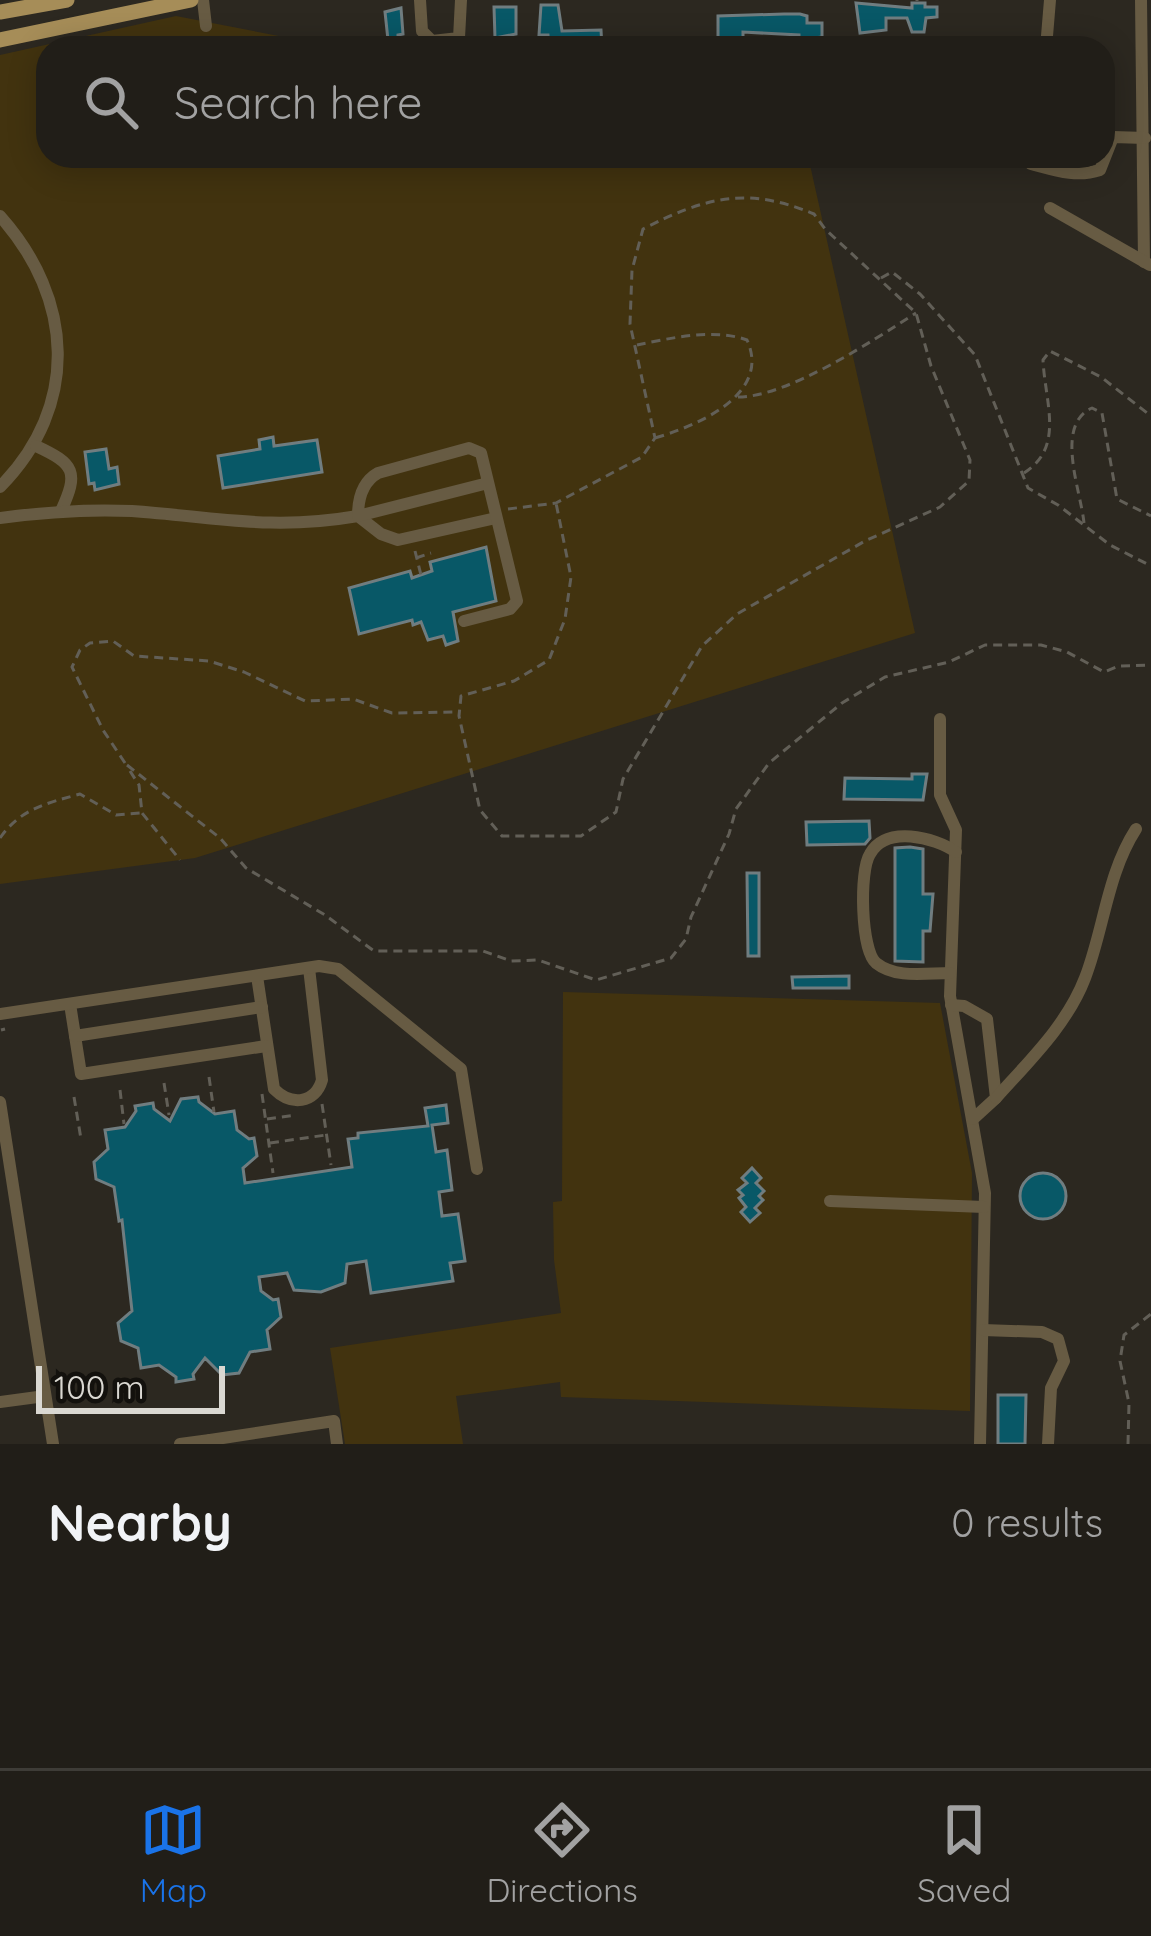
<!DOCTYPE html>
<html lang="en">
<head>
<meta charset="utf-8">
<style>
  :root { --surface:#211e18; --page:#2d2b25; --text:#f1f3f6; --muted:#a2a2a2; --line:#3e3c37; --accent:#1a73e8 }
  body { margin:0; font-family:Quicksand,sans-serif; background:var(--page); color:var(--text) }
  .scale { position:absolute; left:36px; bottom:30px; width:189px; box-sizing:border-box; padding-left:12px; border:6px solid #dad8d2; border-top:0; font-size:33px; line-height:42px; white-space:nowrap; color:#dad8d2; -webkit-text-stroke:9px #13110d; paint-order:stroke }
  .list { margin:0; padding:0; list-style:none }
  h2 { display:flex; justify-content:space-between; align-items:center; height:156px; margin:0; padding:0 48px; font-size:51px }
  h2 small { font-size:39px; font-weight:400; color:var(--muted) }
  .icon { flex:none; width:66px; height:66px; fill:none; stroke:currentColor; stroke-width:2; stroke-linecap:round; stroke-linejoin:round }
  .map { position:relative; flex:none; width:1151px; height:1444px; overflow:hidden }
  .search { position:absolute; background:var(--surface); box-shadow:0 6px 30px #0003; left:36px; right:36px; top:36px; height:132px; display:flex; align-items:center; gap:30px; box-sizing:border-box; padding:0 42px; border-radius:36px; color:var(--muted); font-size:45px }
  .sheet { height:324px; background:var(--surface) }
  nav { display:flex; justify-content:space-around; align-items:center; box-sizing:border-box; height:168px; border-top:3px solid var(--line); background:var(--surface); font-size:33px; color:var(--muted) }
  nav a { display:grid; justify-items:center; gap:6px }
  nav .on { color:var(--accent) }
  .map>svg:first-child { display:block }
</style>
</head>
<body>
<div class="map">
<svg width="1151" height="1444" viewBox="0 0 1151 1444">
  <rect width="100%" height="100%" fill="#2c2820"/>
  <g fill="#42330f">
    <path d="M176 16 341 48H48V156H808L915 633 195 858 0 884V55Z"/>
    <path d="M563 992 940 1003 972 1173 970 1411 561 1397 560 1382 456 1396 463 1444H345L330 1348 561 1313 554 1260 553 1202 562 1201Z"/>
  </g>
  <g fill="#085867" stroke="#707d80" stroke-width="3">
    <path d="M856 3 912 8V3H925V7H937V17L926 18 924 32H912L907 18H886V30L860 33Z"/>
    <path d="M541 5H558L562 31 601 30 602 48H549L548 35H539Z"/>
    <path d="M494 7H516V34L495 38Z"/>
    <path d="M401 8 403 34 398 35V40H388L385 12Z"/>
    <path d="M784 14H800L807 16V23H822V37L799 40V35L743 32V41L718 42V16Z"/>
    <path d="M273 437 274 446 317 440 322 472 223 488 218 456 260 449 259 440Z"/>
    <path d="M106 449 109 469 117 467 119 484 95 490 94 483 89 484 85 452Z"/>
    <path d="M486 547 496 601 453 612 458 641 446 645 443 636 428 640 421 622 413 625 412 620 359 634 349 588 410 571 412 578 432 571 430 562Z"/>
    <path d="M912 774H927L923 800 844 799 845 778 912 779Z"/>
    <path d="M869 821 870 838 865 844 807 845 806 822Z"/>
    <path d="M910 847 923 849V894H933L930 931H923V962L895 961V848Z"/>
    <path d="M747 873H759V956H748Z"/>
    <path d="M849 976V988H793L792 977Z"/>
    <path d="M198 1097 199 1102 215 1114 234 1111 237 1130 249 1139 254 1138 257 1156 243 1168 245 1183 352 1167 348 1139 358 1138V1133L428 1126 425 1108 446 1105 448 1123 432 1125 436 1152 447 1150 452 1190 439 1192 442 1216 458 1214 465 1261 450 1263 453 1281 371 1293 366 1261 347 1264 345 1283 321 1292 294 1290 287 1273 259 1277 261 1291 273 1300 278 1299 281 1317 267 1330 270 1349 250 1352 239 1373 222 1375 205 1358 193 1374 194 1379 176 1382V1377L159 1365 141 1368 138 1348 121 1341 118 1323 132 1311 122 1220 119 1221 114 1187 96 1179 94 1162 108 1149 105 1130 125 1127 136 1111 135 1106 153 1103 154 1109 170 1121 181 1099Z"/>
    <path d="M752 1168 761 1178 756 1183 764 1191 759 1196 763 1200 755 1208 760 1213 750 1222 741 1212 746 1207 739 1198 743 1195 738 1190 747 1183 742 1178Z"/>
    <circle cx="1043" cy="1196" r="23"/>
    <path d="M998 1395H1026L1025 1444H998Z"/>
  </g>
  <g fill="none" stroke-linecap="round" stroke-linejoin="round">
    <g stroke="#625f57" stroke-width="3" stroke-dasharray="9 6" stroke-linecap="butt">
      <path d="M917 0V1"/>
      <path d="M881 278 892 272 920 294 975 355 1028 488 1058 505 1110 545 1151 566"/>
      <path d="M637 345C671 338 714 328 747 340 772 395 696 426 655 438"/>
      <path d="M738 397C788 397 872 341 916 313"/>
      <path d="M1024 473C1065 447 1045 403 1043 360L1050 351 1101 377 1151 416"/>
      <path d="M508 509 556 503 642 457 655 438 630 324 632 270 643 229C706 197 747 186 814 214L825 229 916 313 931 366 970 460 969 481 940 507 865 541 737 614 702 646 623 779 616 812 581 836H502L480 810 459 716 461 696 514 681 549 660 565 619 571 577 556 503"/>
      <path d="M1084 523C1081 491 1054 425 1092 408L1102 413 1117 499 1151 516"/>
      <path d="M415 551 421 575"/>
      <path d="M416 558 431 553"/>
      <path d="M125 763 103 730 72 667 80 650 90 643 113 641 134 656 209 661 244 672 305 701 353 699 392 713 457 712"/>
      <path d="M127 765 220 838 246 868 325 915 374 951H483L511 961 538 960 596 980 671 958 686 939 691 917 729 834 736 809 769 763 842 703 885 677 949 662 985 645H1041L1067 652 1104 672 1119 666 1151 665"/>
      <path d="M130 771 139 785 142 813 180 860"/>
      <path d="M0 838C20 809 47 803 80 794L116 815 140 813"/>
      <path d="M1 1030 5 1029"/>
      <path d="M209 1077 214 1112"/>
      <path d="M164 1083 169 1115"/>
      <path d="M120 1090 124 1124"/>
      <path d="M262 1094 273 1173"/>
      <path d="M74 1097 81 1139"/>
      <path d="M322 1104 331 1165"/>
      <path d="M267 1119 296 1115"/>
      <path d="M270 1143 326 1135"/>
      <path d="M1128 1444 1129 1403 1120 1361 1124 1335 1151 1314"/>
    </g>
    <g stroke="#675b43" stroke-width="12">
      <path d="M203 0 206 26"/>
      <path d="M420 0 422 31 432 41 459 38 461 0"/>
      <path d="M1141 0 1144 262"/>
      <path d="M1046 48 1050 0"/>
      <path d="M1031 156V164C1054 170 1076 178 1100 170L1113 137 1145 138"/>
      <path d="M1050 208 1150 265"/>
      <path d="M0 216C74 299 80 406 0 487"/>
      <path d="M36 446C75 464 79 472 61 511"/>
      <path d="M0 518C44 512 88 509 132 511 216 517 271 531 358 516L381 534 398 540 496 518"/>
      <path d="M464 621 510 609 517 601 481 453 469 448 378 473C362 482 358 499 358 516L488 483"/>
      <path d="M940 719V795L956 830 950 996 985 1193 980 1444"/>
      <path d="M950 973C926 973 896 979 876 963 861 950 859 871 870 854 886 825 934 837 956 852"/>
      <path d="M257 976 274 1089C291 1106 315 1104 322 1080L309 968"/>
      <path d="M70 1004 81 1074 266 1046"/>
      <path d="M951 1005 964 1006 987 1019 996 1098 973 1119"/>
      <path d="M0 1014 319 966 338 969 461 1069 477 1169"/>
      <path d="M75 1036 262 1007"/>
      <path d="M996 1098C1029 1061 1067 1025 1085 978 1104 929 1107 874 1136 829"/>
      <path d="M0 1102 53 1444"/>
      <path d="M830 1201 984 1207"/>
      <path d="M983 1330 1042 1332 1058 1339 1064 1361 1051 1388 1048 1444"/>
      <path d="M0 1402 45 1396"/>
      <path d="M210 1440 334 1421 337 1444"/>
      <path d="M180 1444 210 1440V1444"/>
    </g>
    <g stroke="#a68d58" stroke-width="15">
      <path d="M0 12 67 0"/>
      <path d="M0 40 191 0"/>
    </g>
  </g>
</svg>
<div class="scale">100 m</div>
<div class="search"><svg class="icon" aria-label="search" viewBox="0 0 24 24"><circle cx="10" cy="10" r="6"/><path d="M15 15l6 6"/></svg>Search here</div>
</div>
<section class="sheet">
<h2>Nearby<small>0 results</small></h2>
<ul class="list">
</ul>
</section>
<nav>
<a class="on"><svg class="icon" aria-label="map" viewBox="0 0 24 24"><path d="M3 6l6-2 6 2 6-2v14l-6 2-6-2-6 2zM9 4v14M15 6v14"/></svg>Map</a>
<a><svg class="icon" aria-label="directions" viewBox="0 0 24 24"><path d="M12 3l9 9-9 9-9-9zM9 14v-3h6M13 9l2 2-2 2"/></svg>Directions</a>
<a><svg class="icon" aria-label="saved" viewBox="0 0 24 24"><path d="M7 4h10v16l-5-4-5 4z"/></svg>Saved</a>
</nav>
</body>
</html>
